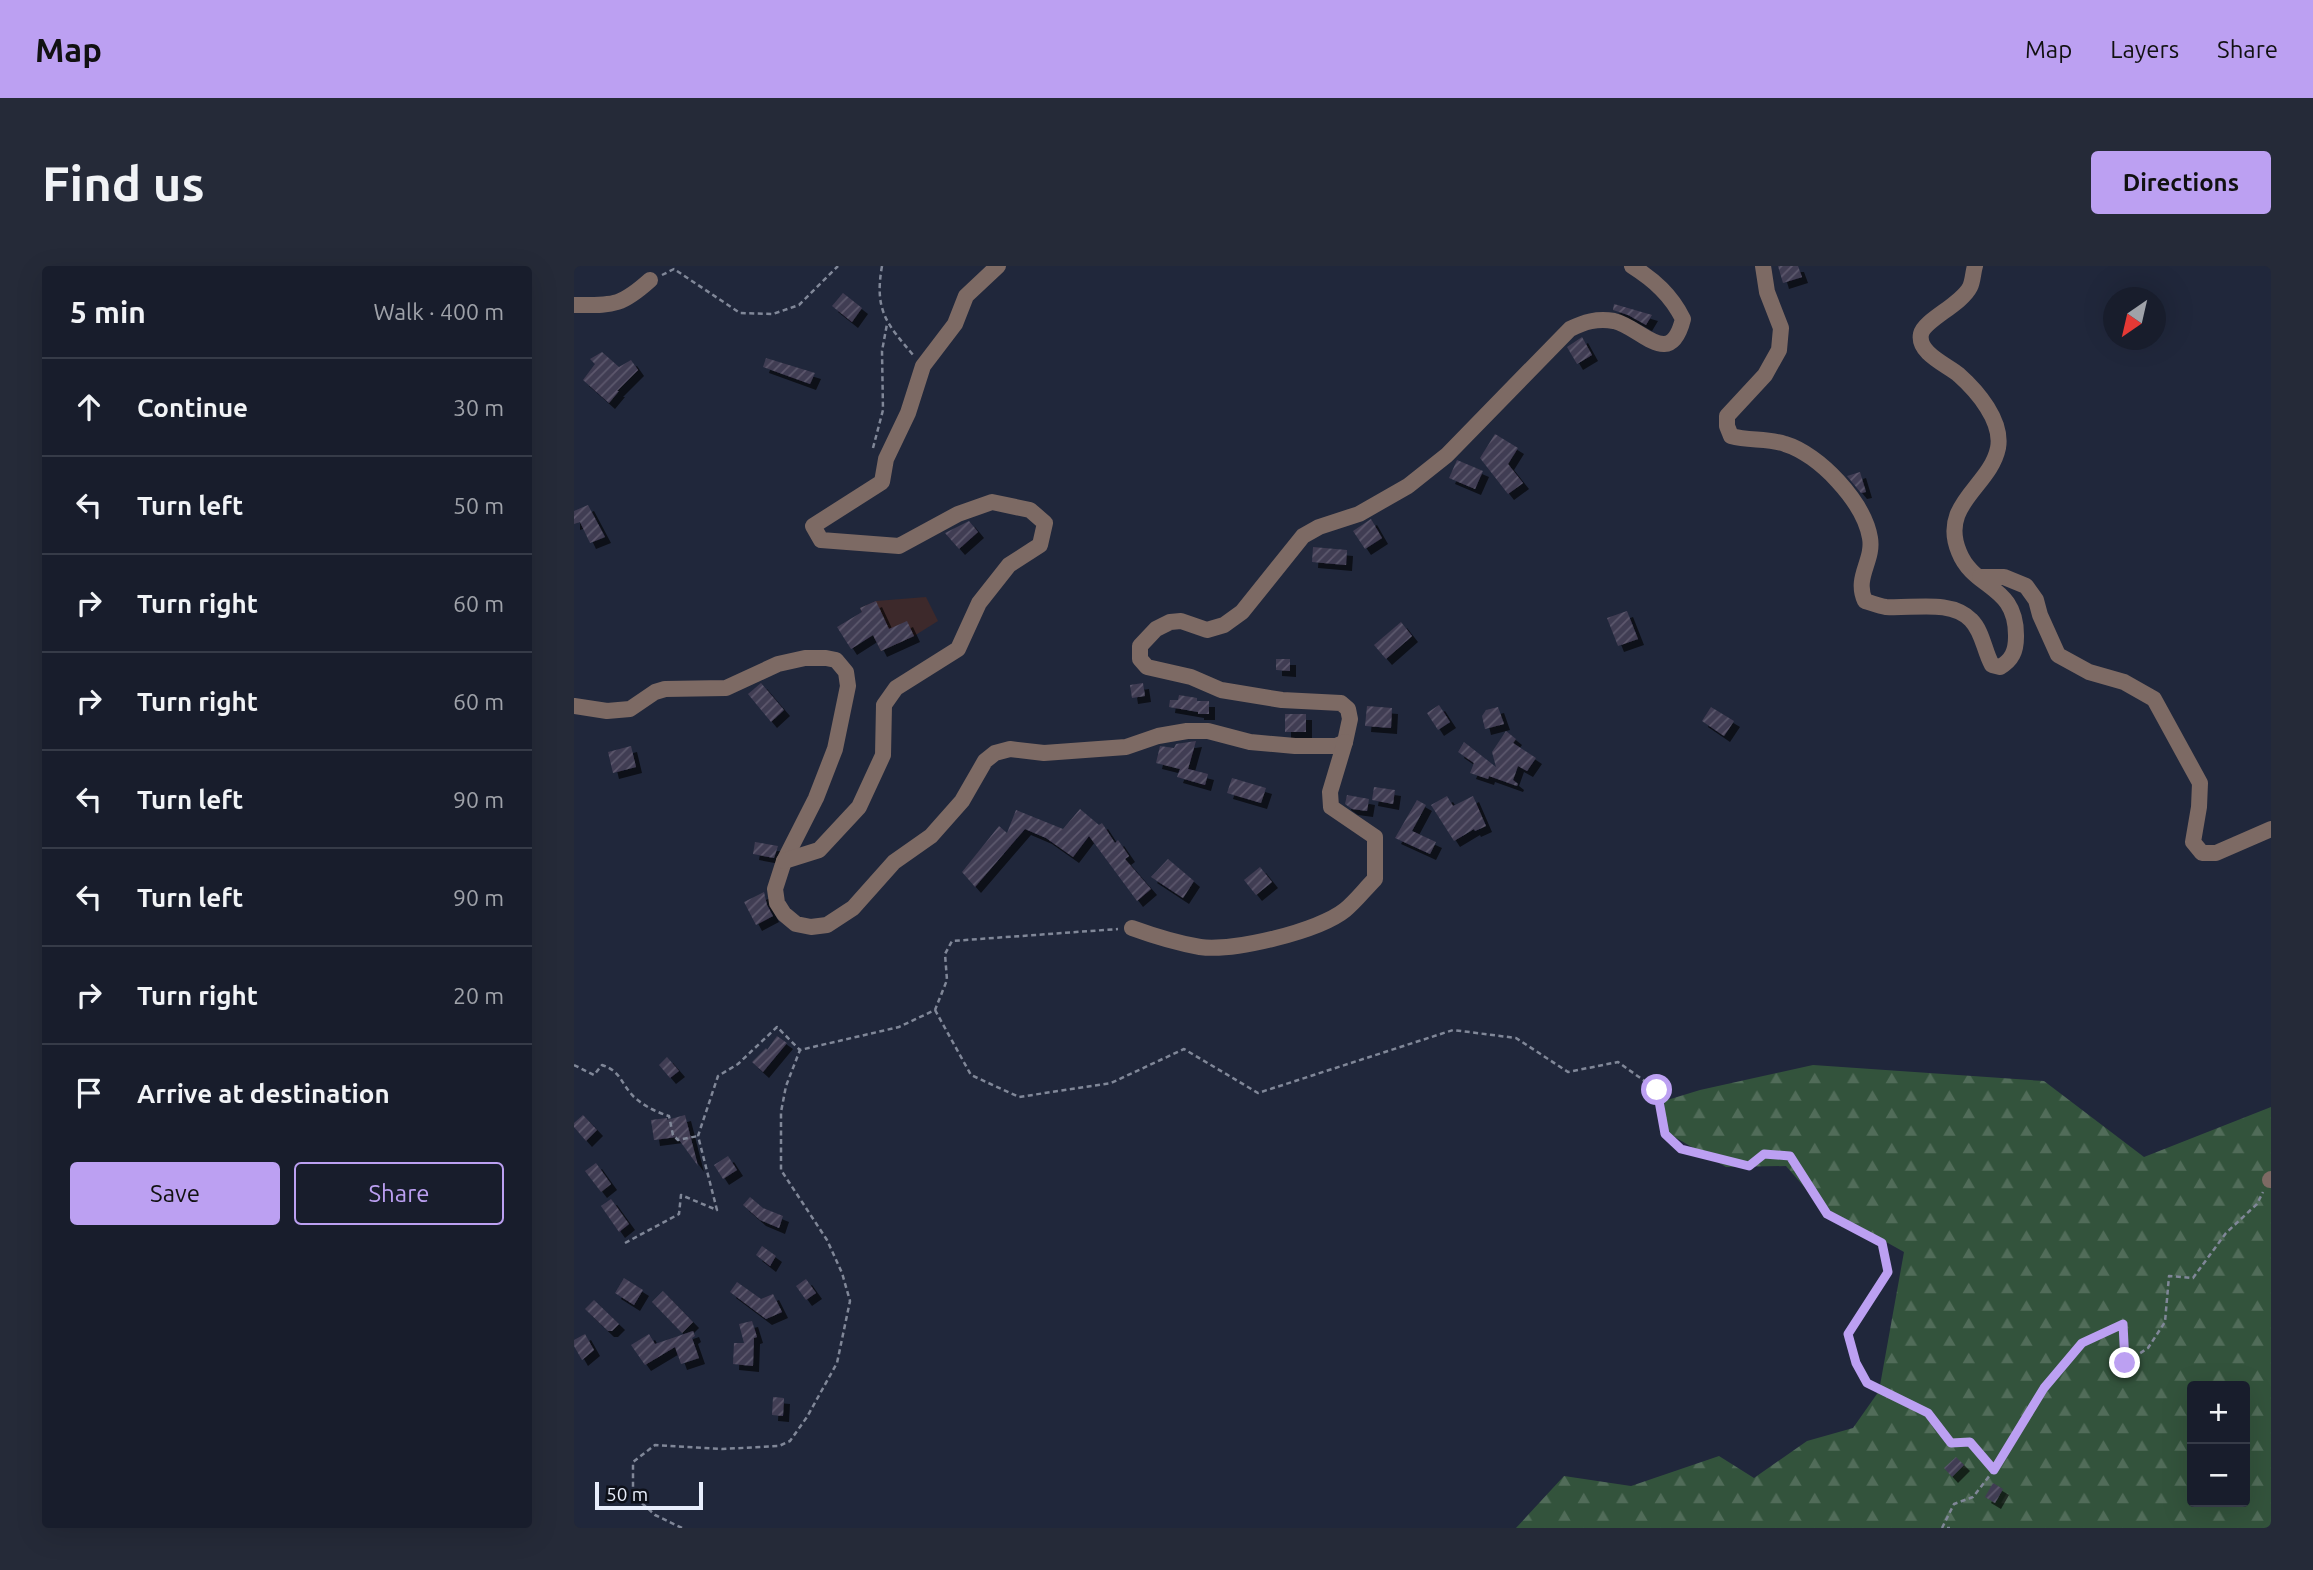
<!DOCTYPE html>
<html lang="en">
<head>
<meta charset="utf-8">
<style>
  :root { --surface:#181d2c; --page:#252a38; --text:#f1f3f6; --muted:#9fa2a9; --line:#363b48; --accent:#bca0f2 }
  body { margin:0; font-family:Ubuntu,sans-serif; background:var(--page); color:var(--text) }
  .controls { position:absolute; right:21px; bottom:21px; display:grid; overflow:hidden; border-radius:7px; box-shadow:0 7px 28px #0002 }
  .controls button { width:63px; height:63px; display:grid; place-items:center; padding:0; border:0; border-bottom:2px solid var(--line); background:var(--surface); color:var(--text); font:35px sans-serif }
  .compass { position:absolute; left:1529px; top:21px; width:63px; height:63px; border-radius:50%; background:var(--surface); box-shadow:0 7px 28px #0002; rotate:214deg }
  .scale { position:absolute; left:21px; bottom:18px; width:108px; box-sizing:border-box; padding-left:7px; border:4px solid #e8eefc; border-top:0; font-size:19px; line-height:24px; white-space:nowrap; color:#e8eefc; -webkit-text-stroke:5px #0d1019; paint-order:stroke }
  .stop { position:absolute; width:21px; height:21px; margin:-16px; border:5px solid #bca0f2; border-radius:50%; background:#fff }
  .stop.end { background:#bca0f2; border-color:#fff; box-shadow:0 2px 7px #0008 }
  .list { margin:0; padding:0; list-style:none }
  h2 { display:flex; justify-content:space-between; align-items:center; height:91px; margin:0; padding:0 28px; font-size:30px }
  h2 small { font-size:23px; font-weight:400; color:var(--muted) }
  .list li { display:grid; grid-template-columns:46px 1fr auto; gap:21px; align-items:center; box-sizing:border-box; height:98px; padding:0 28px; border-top:2px solid var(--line) }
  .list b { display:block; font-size:26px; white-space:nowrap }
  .list em { font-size:23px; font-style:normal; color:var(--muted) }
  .actions { display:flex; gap:14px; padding:21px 28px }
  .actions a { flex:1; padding:16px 0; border:2px solid var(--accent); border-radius:7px; text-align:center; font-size:24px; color:var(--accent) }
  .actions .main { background:var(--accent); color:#111 }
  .icon { flex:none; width:38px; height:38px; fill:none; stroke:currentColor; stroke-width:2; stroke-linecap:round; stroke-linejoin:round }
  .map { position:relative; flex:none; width:1697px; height:1262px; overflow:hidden; border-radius:7px }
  header { display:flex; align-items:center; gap:42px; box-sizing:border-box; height:98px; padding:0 35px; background:var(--accent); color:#111 }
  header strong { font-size:33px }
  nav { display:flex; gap:38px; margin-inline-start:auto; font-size:24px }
  .intro { display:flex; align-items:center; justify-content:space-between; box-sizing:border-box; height:168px; padding:0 42px }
  h1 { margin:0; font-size:49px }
  .button { padding:18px 32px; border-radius:7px; background:var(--accent); color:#111; font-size:24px; font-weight:700 }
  main { display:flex; gap:42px; padding:0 42px }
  aside { flex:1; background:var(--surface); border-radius:7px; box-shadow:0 7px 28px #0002 }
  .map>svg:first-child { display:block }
</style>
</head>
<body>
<header>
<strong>Map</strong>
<nav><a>Map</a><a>Layers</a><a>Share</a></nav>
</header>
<div class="intro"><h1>Find us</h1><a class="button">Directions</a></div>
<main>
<aside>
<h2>5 min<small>Walk · 400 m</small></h2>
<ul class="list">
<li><svg class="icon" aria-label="ahead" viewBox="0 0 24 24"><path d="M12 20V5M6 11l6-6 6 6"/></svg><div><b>Continue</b></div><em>30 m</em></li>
<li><svg class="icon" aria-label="left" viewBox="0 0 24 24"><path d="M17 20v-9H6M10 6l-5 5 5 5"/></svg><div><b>Turn left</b></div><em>50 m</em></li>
<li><svg class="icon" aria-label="right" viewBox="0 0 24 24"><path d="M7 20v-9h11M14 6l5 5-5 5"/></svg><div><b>Turn right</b></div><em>60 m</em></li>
<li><svg class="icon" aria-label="right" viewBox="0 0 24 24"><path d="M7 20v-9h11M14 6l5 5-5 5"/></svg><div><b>Turn right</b></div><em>60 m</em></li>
<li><svg class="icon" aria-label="left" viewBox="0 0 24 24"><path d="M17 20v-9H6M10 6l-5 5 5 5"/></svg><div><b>Turn left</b></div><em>90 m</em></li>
<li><svg class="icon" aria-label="left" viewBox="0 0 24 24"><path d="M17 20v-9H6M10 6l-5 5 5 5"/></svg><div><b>Turn left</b></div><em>90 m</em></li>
<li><svg class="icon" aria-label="right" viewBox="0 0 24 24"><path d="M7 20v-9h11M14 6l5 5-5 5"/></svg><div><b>Turn right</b></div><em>20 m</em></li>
<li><svg class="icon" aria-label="arrive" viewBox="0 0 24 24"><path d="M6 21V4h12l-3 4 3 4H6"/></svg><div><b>Arrive at destination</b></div></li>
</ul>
<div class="actions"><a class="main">Save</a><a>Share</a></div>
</aside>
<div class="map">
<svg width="1697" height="1262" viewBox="0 0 1697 1262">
  <defs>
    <pattern id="forest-firs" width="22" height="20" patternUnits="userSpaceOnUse" patternTransform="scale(1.75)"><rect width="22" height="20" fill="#33533c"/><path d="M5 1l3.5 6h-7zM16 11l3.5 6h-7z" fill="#516c59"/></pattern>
    <pattern id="building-hatch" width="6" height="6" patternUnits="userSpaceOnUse" patternTransform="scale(1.75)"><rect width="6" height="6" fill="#413c53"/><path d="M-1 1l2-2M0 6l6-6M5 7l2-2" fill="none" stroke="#5c586d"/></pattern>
    <filter id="shadow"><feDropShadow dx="6" dy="6" stdDeviation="0" flood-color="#0009"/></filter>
  </defs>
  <rect width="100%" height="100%" fill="#20273b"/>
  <path fill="#3d292b" d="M352 331 364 355 340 370 307 385 286 342 302 335Z"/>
  <path fill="url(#forest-firs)" fill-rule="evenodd" d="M1239 799 1470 815 1570 891 1697 841V1262H942L990 1210 1057 1220 1145 1190 1180 1212 1233 1175 1279 1162 1305 1125 1330 986 1246 939 1212 900 1152 901 1092 866 1090 835 1126 824ZM1618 1120H1671V1236H1618Z"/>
  <g fill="url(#building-hatch)" filter="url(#shadow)">
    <path d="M1204 0H1224L1228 11 1209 17Z"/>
    <path d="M269 27 288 42 278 56 258 40Z"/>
    <path d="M1040 38 1078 49 1072 59 1054 49 1039 44Z"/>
    <path d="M1008 71 1018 89 1003 98 993 81Z"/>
    <path d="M28 86 45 101 57 94 64 104 43 125H45L35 137 9 114 21 98 16 93Z"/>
    <path d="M192 92 241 107 236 118 189 101Z"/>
    <path d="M921 168 944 182 934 198 949 217 934 228 906 192Z"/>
    <path d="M883 194 909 205 901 223 875 212Z"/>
    <path d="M1286 206 1292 226 1287 227 1273 210Z"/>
    <path d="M14 239 31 271 16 277 6 256 0 258V245Z"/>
    <path d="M797 253 808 272 791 283 779 265Z"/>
    <path d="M395 255 404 266 385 283 371 267Z"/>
    <path d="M739 281 773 284 772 299 738 296Z"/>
    <path d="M302 335 315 363 333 355 340 370 307 385 299 369 277 383 263 361 288 346 286 342Z"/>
    <path d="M1053 345 1064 373 1044 380 1033 352Z"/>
    <path d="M827 356 838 370 812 393 800 379Z"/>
    <path d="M702 393H716V405L702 404Z"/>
    <path d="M187 417 210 444 197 456 174 428Z"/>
    <path d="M569 417 571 430 558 432 556 419Z"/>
    <path d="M605 429 623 432V435H635V448H624V446L595 441 596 434H604Z"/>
    <path d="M865 439 876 456 864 464 853 447Z"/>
    <path d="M793 440 818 442 817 462 791 460Z"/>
    <path d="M924 441 930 458 911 463 908 450 912 444Z"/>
    <path d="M1137 441 1160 455 1150 470 1128 455Z"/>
    <rect x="711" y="448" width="21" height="18"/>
    <path d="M932 465 942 473 939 477 962 492 953 505 944 500 939 514 944 518 943 520 915 510 914 513 896 507 900 497 884 486 890 476 922 501 918 486Z"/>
    <path d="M622 475 614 503 634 508 631 519 603 511 606 503 582 497 586 480 600 482 602 478Z"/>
    <path d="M57 480 62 501 39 507 34 486Z"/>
    <path d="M658 512 692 522 687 537 653 527Z"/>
    <path d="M800 521 821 524 819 538 798 534Z"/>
    <path d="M773 529 795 533 793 545 778 543 771 538Z"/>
    <path d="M873 530 879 540 899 530 912 560 901 565 900 563 880 575 857 539Z"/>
    <path d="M843 534 852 539 838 565 862 576 856 588 821 572Z"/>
    <path d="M506 543 525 559 528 557 541 577 544 574 555 590 551 593 577 623 563 635 515 570 499 591 472 572 451 563 401 621 388 606 425 560 433 567 442 544 489 563Z"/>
    <path d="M181 576 204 580 200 592 179 588Z"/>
    <path d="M594 593 620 615 609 632 577 611Z"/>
    <path d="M686 601 698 616 682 629 670 614Z"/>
    <path d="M190 626 193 639 199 650 182 659 170 636Z"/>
    <path d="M203 770 213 777 189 806 178 796 192 782 193 784Z"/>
    <path d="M93 791 105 805 96 812 85 799Z"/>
    <path d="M9 849 23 864 12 875 0 861V857Z"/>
    <path d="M111 849 124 900 103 871 80 874 77 854 93 852V854Z"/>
    <path d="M154 890 163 904 149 913 140 899Z"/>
    <path d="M22 897 37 918 27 926 11 905Z"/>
    <path d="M176 931 189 942 209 950 205 962 186 954 169 939Z"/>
    <path d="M37 933 55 958 45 966 27 940Z"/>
    <path d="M188 980 202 990 196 1000 182 989Z"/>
    <path d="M50 1012 69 1024 60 1039 41 1027Z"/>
    <path d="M232 1013 242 1027 232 1034 222 1020Z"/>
    <path d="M163 1016 187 1033 199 1028 208 1046 192 1053 156 1026Z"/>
    <path d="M89 1025 119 1056 108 1067 78 1036Z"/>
    <path d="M20 1034 45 1058 38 1065H34L11 1043Z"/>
    <path d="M178 1055 183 1071 180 1072 179 1100 159 1098 160 1077H170L165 1058Z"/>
    <path d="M119 1065 121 1070 118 1072 125 1092 107 1098 101 1081 71 1099 57 1079 75 1068 81 1078Z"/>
    <path d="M11 1068 20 1084 8 1094 0 1080V1074Z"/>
    <path d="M199 1131 210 1132 209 1150 198 1149Z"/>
    <path d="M1382 1191 1390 1199 1378 1211 1370 1202Z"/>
    <path d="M1419 1217 1429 1223 1421 1237 1411 1231Z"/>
  </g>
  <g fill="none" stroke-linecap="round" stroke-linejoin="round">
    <g stroke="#808798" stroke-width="2.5" stroke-dasharray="5 3.5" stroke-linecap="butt">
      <path d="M308 0C300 45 313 58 340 90"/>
      <path d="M88 9 100 3 166 47 199 48 225 39 264 0"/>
      <path d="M299 182 309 144 308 85 313 58"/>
      <path d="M361 744 397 809 445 831 537 817 610 783 684 827 879 764 942 772 994 806 1044 796 1083 824 1091 868 1107 882 1175 900 1190 888 1216 890 1253 948 1308 977 1314 1006 1274 1068 1282 1097 1293 1117 1354 1147 1377 1177 1396 1176 1420 1204"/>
      <path d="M0 799 20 809 28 799C47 805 47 818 60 831 70 840 82 846 95 850L99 869 104 874 124 870"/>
      <path d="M51 977 105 948 107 929 143 944 124 870 144 810 164 798 203 761 226 784"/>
      <path d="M108 1262 81 1249 59 1229V1196L81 1179 148 1183 205 1180 216 1175 233 1151 263 1097 276 1035 268 1007 253 974 207 904V846L212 820 226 784 325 761 361 744 373 714 371 688 378 675 544 663"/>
      <path d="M1368 1262 1380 1238 1399 1231 1420 1204 1470 1122 1508 1077 1549 1057 1551 1097 1574 1082 1591 1056 1595 1010 1619 1012 1652 967 1683 938 1689 926"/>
      <path d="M1373 1262H1376"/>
    </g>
    <g stroke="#7d6a64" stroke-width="16">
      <path d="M1189 0 1193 26 1207 62 1205 84 1191 109 1153 150V160L1157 170C1175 175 1193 172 1211 178 1245 188 1290 236 1296 272 1300 295 1280 311 1291 335 1298 337 1305 340 1312 341 1338 343 1377 333 1397 354 1409 366 1410 385 1418 399L1426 401C1438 394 1442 385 1442 371 1443 318 1400 324 1385 286 1365 238 1416 221 1424 182 1429 155 1403 125 1385 109 1373 99 1343 87 1347 68 1350 54 1387 39 1396 21 1399 15 1399 6 1401 0"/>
      <path d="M0 39C39 39 46 41 76 14"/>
      <path d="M1406 311H1430L1452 320 1462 334 1466 349 1484 389 1515 406 1550 416 1580 433 1626 517 1625 541 1619 576 1628 587H1642L1697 563"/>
      <path d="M0 440 33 445 56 443 81 426 91 423 152 422 204 398 231 392H252L262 394 272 406 274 420 261 483 242 532 210 595 201 623 203 637 210 648 222 658 237 661 253 659 279 642 320 596 357 570 388 535 411 495 421 487 436 483 470 487 552 481 584 470 613 465H634L676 476 721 480H762L771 476 776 453 774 443 767 437 708 434 647 424 617 411 573 401 566 393V380L582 363 596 356 607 355 633 364 650 359 668 346 729 270 745 261 785 248 834 220 873 189 996 63C1010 56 1023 52 1040 55 1067 61 1096 105 1109 53 1097 29 1080 14 1058 0"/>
      <path d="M210 595 245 584 285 541 309 489 310 439 322 422 384 383 405 337 435 299 466 279 471 257 456 244 418 236 384 248 325 280 247 274 239 260 308 216 312 193 334 147 349 100 381 58 392 30 424 0"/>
      <path d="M558 662C580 670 603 677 626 681 659 686 745 665 771 644 782 635 791 623 801 613V571L757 541 756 526 771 476"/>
      <path d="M1696 914 1697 913"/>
    </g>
  </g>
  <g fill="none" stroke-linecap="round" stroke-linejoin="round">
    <path stroke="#bca0f2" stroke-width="9" d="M1083 824 1091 868 1107 883 1175 900 1190 888 1216 890 1253 948 1308 977 1314 1006 1274 1068 1282 1097 1293 1117 1354 1147 1377 1177 1396 1176 1420 1204 1470 1122 1508 1077 1549 1058 1551 1097"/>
  </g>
</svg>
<div class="controls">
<button>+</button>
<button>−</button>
</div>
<svg class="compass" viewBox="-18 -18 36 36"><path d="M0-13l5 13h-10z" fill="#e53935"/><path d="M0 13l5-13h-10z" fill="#9fa2a9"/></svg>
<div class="scale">50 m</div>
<div class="stop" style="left:1083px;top:824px"></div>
<div class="stop end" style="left:1551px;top:1097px"></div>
</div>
</main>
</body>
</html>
